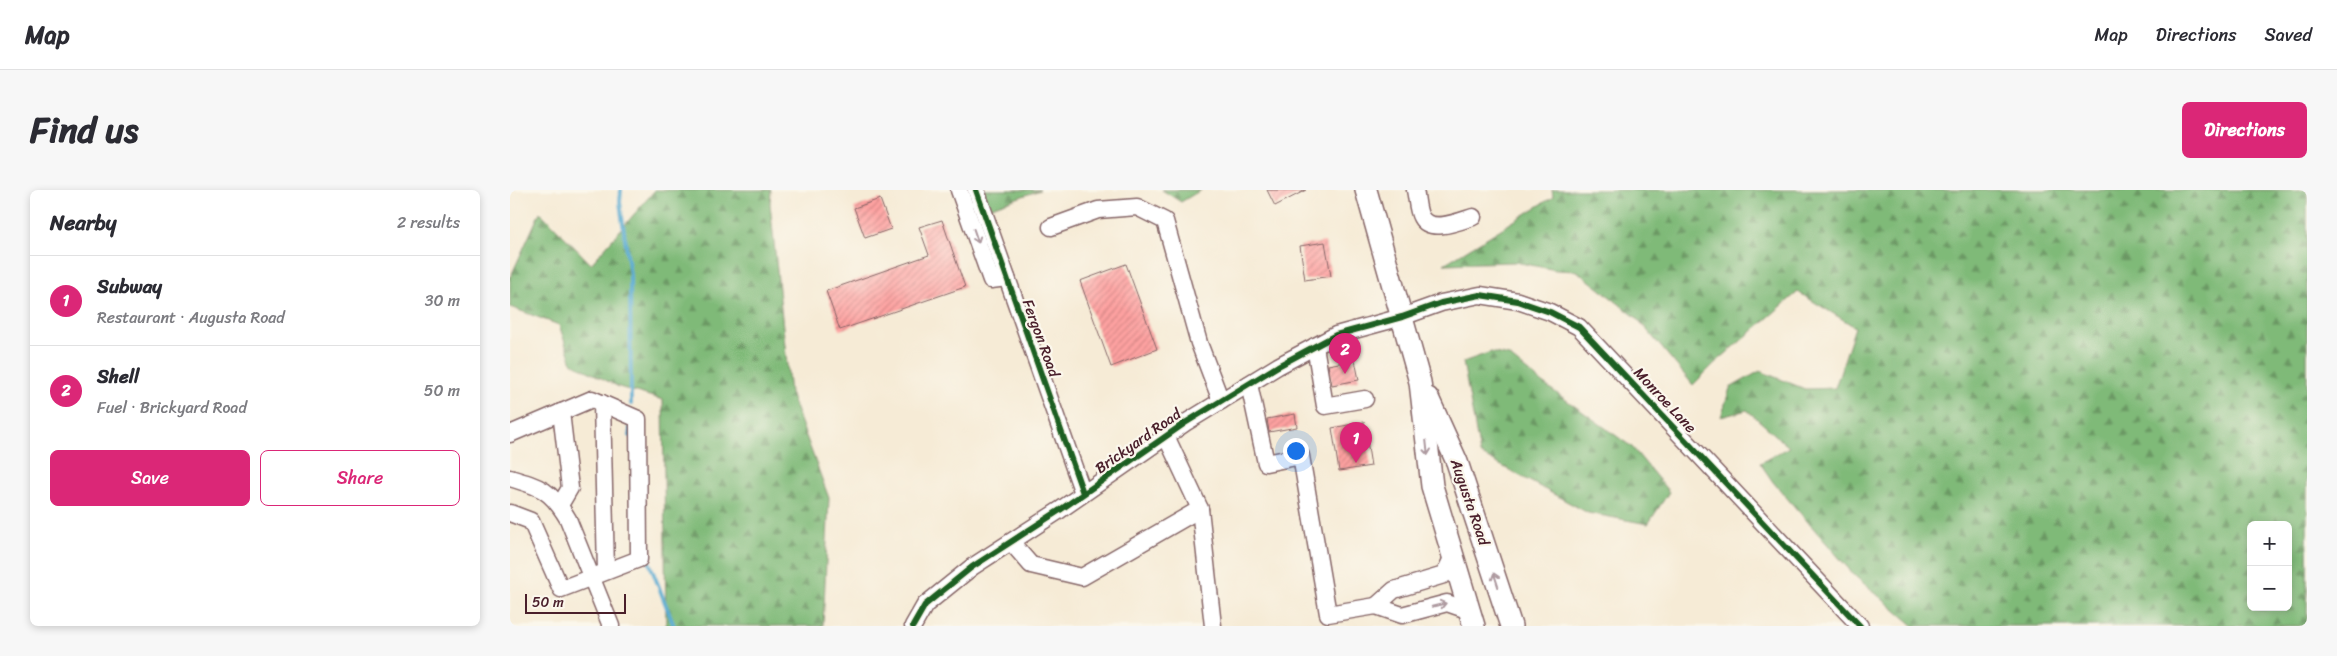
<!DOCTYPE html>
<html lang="en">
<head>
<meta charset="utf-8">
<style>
  :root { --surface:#fff; --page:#f7f7f7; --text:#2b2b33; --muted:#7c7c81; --line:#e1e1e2; --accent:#db2777 }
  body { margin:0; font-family:Sriracha,sans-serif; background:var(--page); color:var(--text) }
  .controls { position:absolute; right:15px; bottom:15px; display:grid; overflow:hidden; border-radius:8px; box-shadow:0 2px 8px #0003 }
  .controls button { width:45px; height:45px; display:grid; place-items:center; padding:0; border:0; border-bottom:1px solid var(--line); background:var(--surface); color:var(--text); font:25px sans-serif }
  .scale { position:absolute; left:15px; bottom:12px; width:101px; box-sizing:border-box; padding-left:5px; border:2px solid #4a1f2b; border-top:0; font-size:14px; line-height:18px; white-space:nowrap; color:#4a1f2b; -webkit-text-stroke:4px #fbf7ec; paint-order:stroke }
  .you { position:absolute; left:785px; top:260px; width:18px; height:18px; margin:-12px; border:4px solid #fff; border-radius:50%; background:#1a73e8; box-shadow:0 0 0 8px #1a73e833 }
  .badge { display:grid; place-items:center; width:32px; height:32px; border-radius:50%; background:var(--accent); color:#fff; font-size:16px; font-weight:700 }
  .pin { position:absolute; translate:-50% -41px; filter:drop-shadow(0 1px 2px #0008) }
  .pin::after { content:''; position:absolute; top:26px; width:18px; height:15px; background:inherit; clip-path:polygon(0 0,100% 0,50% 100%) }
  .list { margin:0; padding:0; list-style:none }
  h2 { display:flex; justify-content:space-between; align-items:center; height:65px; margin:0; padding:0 20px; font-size:21px }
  h2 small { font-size:16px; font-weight:400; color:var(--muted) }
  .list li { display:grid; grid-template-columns:32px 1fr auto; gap:15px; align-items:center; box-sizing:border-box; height:90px; padding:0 20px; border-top:1px solid var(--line) }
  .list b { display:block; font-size:19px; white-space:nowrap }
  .list p { margin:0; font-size:16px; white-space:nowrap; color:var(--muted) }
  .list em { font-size:16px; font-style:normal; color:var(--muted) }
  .actions { display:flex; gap:10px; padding:15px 20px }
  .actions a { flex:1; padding:11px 0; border:1px solid var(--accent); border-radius:8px; text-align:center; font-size:18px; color:var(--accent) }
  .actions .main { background:var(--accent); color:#fff }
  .map { position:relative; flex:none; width:1797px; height:436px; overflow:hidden; border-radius:8px }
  header { display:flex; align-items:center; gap:30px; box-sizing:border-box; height:70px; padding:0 25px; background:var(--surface); border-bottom:1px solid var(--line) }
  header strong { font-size:24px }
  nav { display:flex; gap:28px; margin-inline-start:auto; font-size:18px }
  .intro { display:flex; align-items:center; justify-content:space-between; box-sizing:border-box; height:120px; padding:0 30px }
  h1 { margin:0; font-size:35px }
  .button { padding:12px 22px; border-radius:8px; background:var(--accent); color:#fff; font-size:18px; font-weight:700 }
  main { display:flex; gap:30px; padding:0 30px }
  aside { flex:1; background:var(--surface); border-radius:8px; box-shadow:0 2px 8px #0003 }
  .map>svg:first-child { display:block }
</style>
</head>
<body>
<header>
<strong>Map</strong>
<nav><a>Map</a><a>Directions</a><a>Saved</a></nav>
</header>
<div class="intro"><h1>Find us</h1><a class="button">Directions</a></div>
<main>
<aside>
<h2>Nearby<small>2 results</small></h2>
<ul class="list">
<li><span class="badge">1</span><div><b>Subway</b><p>Restaurant · Augusta Road</p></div><em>30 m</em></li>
<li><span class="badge">2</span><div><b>Shell</b><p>Fuel · Brickyard Road</p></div><em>50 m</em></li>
</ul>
<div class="actions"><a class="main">Save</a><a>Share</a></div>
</aside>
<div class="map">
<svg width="1797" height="436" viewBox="0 0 1797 436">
  <defs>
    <pattern id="forest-firs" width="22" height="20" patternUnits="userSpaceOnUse" patternTransform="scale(1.25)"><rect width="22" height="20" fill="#7fba78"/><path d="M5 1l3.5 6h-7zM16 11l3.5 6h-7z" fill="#6a9763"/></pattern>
    <pattern id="building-hatch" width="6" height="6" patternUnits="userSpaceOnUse" patternTransform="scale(1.25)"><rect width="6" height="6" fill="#fea2a1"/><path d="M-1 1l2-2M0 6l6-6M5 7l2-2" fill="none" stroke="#d08383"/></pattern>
  </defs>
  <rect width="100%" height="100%" fill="#fbf7ec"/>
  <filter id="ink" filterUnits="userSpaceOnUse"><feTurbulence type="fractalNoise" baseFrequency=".02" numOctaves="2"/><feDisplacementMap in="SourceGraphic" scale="10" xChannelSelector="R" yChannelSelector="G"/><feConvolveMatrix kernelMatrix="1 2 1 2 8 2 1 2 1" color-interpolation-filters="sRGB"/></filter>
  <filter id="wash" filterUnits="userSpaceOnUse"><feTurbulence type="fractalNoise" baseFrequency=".0096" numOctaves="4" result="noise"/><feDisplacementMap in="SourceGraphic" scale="20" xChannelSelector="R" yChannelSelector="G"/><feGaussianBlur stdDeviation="1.12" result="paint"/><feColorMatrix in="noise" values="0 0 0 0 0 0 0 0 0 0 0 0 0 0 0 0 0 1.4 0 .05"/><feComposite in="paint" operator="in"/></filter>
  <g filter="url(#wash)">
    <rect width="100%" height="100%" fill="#f6ebd6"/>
    <g fill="url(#forest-firs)" stroke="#646c52" fill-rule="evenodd">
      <path d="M145 0H261L260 14 280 203 319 308 313 436H156L153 210 109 197 62 173 49 135 0 117V88L30 22 81 74Z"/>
      <path d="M466 0H530L473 20Z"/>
      <path d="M652 0H691L671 12Z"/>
      <path d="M1042 0H1797V436H1404L1345 386 1263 292 1250 273 1279 257 1237 220 1211 227 1220 198 1250 181 1295 199 1325 198 1345 137 1288 102 1205 173 1183 195 1127 128 1067 81 1046 80 1005 72 934 74 1043 7ZM1741 335H1778V417H1741Z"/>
      <path d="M981 162 999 166 1031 192 1122 257 1159 302 1138 334 1078 323 970 264 953 172Z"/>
    </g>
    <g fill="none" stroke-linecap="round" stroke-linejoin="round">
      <g stroke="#54a9d0" stroke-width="4">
        <path d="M111 0 110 12 120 85 121 214"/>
        <path d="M120 233V246"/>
        <path d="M137 346 138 369 164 436"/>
      </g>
    </g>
    <g id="blocks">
      <g fill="url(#building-hatch)">
        <path d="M757 0H796L765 16Z"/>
        <path d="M370 9 381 39 355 48 344 18Z"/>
        <path d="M432 30 455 97 330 140 316 101 419 65 409 37Z"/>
        <path d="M815 52 821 86 795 90 790 56Z"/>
        <path d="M616 74 647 159 601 177 570 91Z"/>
        <path d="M845 170 849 190 822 195 818 175Z"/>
        <path d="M785 224 787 237 759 242 757 229Z"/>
        <path d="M854 232 861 276 829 281 822 238Z"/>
      </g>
    </g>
  </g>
  <g filter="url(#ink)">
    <use href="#blocks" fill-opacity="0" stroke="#866667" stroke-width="1"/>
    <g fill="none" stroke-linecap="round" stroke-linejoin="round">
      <g stroke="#866667" stroke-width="19">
        <g id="minor">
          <path d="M449 0 481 90 497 88"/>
          <path d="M466 0 573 303"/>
          <path d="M905 0C907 8 907 20 911 27 920 44 950 31 963 27"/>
          <path d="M541 37 588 20 627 17 655 31 689 153 711 211"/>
          <path d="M805 156 815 216 855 209"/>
          <path d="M739 194 756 273 791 266 818 424 866 416 892 425 937 413 960 421"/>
          <path d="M92 213 96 381"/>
          <path d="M0 244 82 209 128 229 129 369 51 399 21 331 0 323"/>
          <path d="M0 288C31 297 41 300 58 329L101 436"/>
          <path d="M50 315 60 298 51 222"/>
          <path d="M690 319 703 436"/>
          <path d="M501 352 521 375 572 387 690 319 656 246"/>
          <path d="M866 416 884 400 934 385 943 366"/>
          <path d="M403 436 415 415 462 377 550 320 675 233 768 176 826 145 892 127 931 113 970 105 1008 111 1040 122 1069 137 1350 436"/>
        </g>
      </g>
      <g stroke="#866667" stroke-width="24">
        <g id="major">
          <path d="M856 0 910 192 922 296 964 436"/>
          <path d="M918 208 947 272 1001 436"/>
        </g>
      </g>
      <use href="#minor" stroke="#fff" stroke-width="16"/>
      <use href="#major" stroke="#fff" stroke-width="21"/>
      <g stroke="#fbf7ec" stroke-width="9">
        <g id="cycleway">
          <path d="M466 0 573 303"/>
          <path d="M403 436 415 415 462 377 550 320 675 233 768 176 826 145 892 127 931 113 970 105 1008 111 1040 122 1069 137 1350 436"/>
        </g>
      </g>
      <use href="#cycleway" stroke="#1b5e20" stroke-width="6"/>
    </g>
    <defs><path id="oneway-shaft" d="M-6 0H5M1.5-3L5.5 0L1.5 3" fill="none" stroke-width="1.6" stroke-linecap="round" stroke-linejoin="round" transform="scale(1.25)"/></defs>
    <g stroke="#ae9aa0">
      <use href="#oneway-shaft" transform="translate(466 46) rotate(71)"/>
      <use href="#oneway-shaft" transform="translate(917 258) rotate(84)"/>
      <use href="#oneway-shaft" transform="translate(986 390) rotate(-108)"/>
      <use href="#oneway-shaft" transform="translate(929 415) rotate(-14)"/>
    </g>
  </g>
  <g text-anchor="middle" stroke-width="4.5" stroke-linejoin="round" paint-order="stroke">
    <g font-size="15" fill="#4a1f2b" stroke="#fbf7ec">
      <text transform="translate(531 148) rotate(70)" y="5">Fergon Road</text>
      <text transform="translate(1155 210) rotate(47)" y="5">Monroe Lane</text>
      <text transform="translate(628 251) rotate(-35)" y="5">Brickyard Road</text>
      <text transform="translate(960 312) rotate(71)" y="5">Augusta Road</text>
    </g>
  </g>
</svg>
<div class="controls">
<button>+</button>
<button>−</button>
</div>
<div class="scale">50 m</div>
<div class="you"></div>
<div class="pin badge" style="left:846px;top:273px">1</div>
<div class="pin badge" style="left:835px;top:184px">2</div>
</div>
</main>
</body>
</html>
